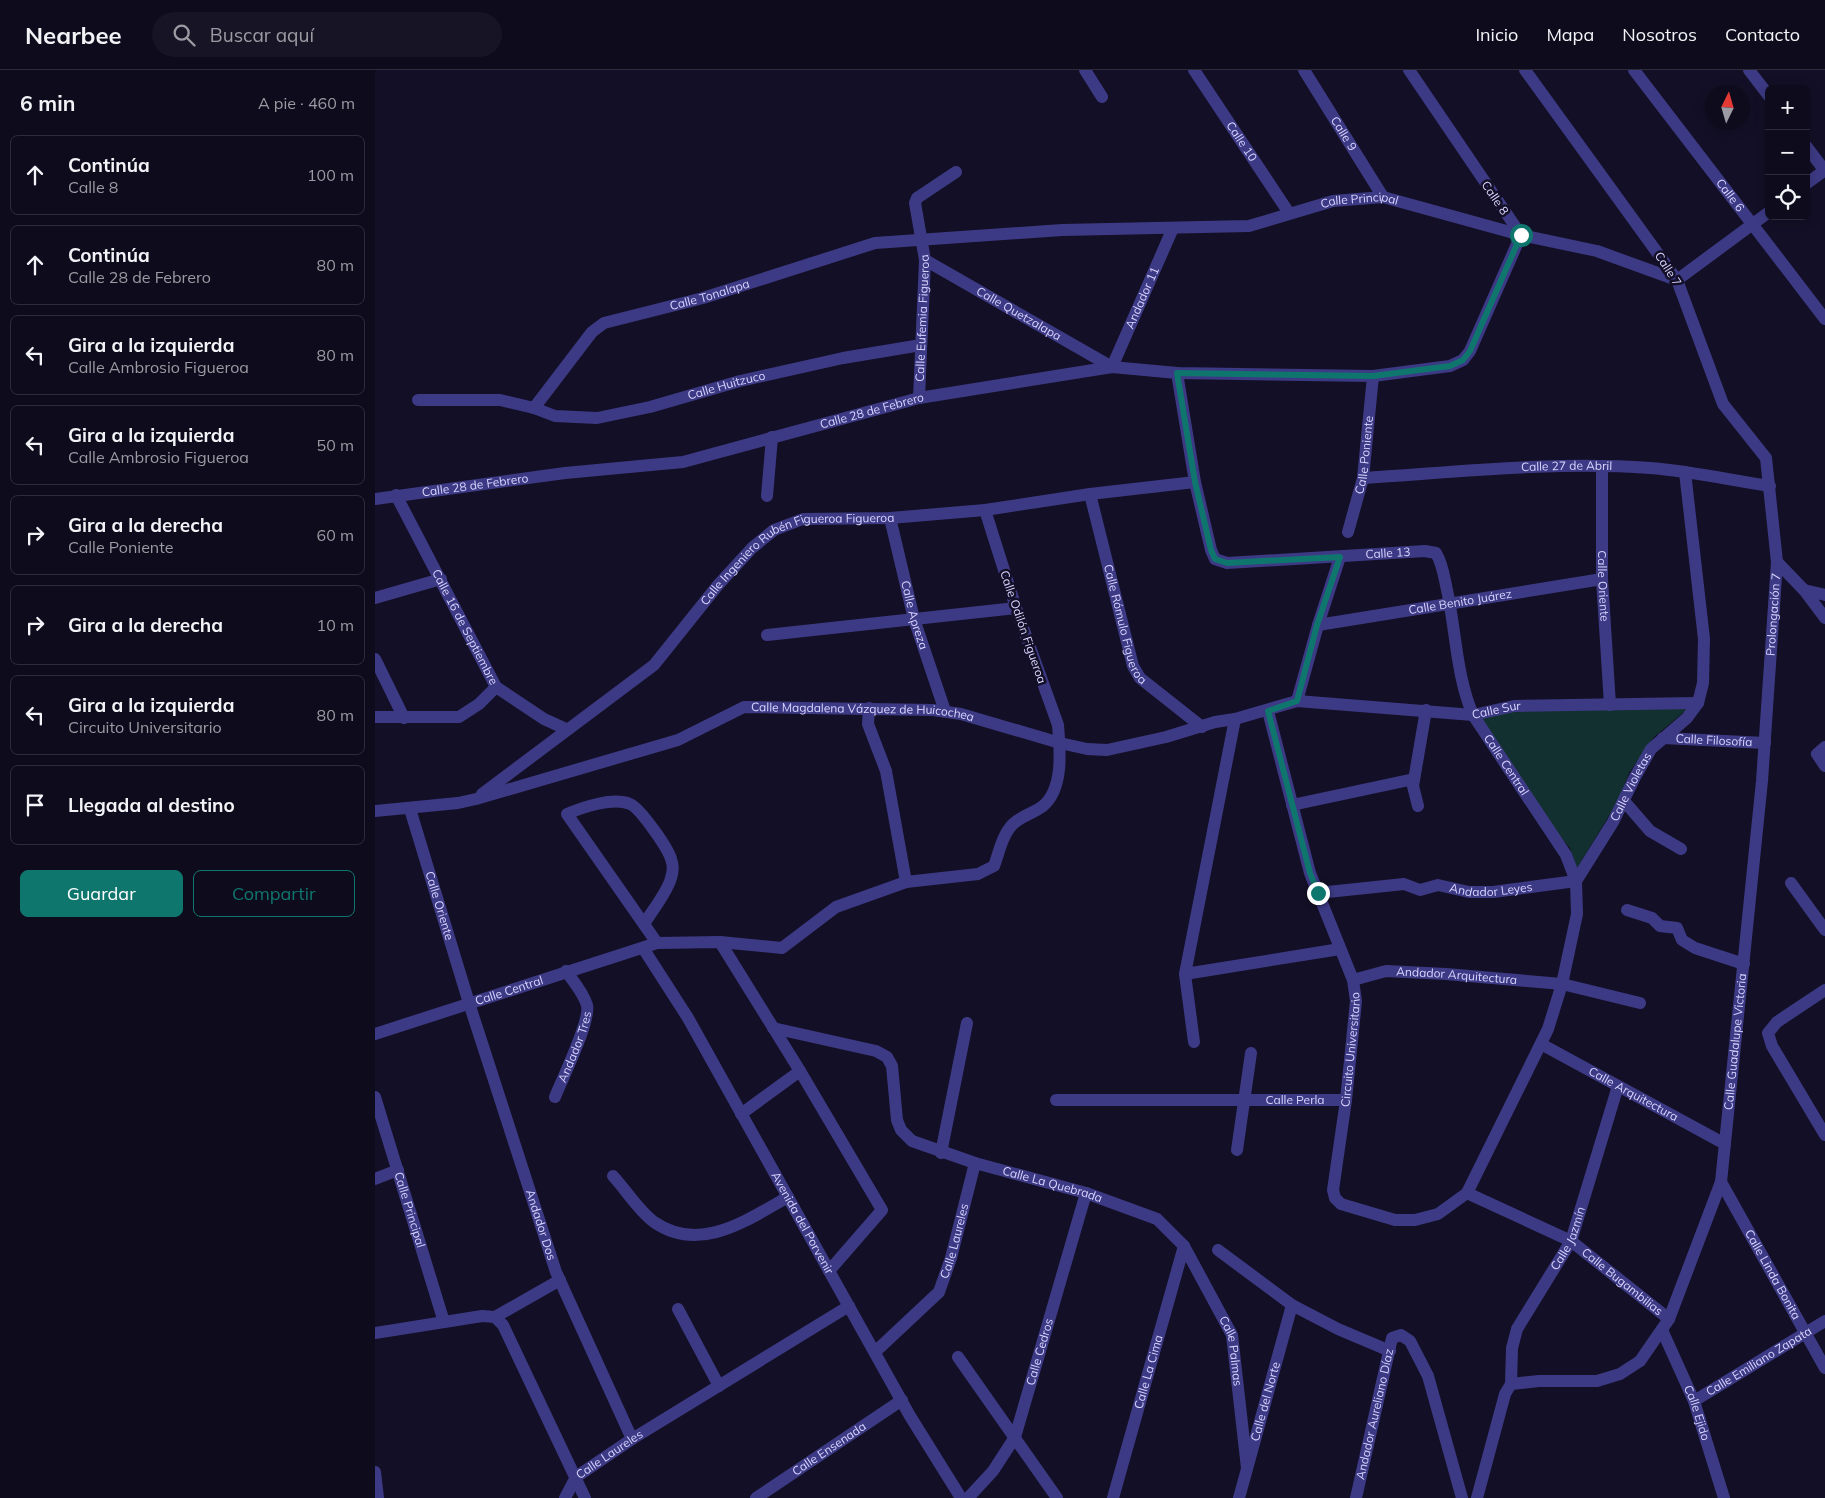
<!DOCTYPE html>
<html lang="es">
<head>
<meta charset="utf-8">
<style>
  :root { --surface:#0e0b1c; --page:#171425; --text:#f1f3f6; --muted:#9b9ba3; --line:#2e2b3b; --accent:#0f766e }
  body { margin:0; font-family:Mulish,sans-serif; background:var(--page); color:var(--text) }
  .controls { position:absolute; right:15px; top:15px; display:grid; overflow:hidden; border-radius:8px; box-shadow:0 2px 12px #0003 }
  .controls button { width:45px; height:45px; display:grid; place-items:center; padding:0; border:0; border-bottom:1px solid var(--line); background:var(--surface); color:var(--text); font:25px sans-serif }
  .compass { position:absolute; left:1330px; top:15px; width:45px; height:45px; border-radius:50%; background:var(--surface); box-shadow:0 2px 12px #0003; rotate:5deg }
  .stop { position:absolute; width:15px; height:15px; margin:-11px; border:4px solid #0f766e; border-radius:50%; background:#fff }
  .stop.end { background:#0f766e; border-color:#fff; box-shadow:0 1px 5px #0008 }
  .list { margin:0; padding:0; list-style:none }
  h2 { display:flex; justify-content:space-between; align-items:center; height:65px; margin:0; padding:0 20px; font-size:21px }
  h2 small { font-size:16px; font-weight:400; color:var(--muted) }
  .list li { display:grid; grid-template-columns:32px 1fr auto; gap:15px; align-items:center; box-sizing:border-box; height:80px; margin:0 10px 10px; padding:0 10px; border:1px solid var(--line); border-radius:8px }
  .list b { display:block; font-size:19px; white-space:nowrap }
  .list p { margin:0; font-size:16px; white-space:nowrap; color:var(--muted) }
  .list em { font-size:16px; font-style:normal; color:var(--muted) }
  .actions { display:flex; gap:10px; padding:15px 20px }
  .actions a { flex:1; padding:11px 0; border:1px solid var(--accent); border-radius:8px; text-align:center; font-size:18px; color:var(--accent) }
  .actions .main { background:var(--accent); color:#fff }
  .icon { flex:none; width:28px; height:28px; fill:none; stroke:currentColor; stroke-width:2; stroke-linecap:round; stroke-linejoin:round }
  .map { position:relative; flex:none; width:1450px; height:1428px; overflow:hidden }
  header { display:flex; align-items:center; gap:30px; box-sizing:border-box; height:70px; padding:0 25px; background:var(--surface); border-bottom:1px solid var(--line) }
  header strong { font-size:24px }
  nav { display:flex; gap:28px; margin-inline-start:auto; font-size:18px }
  .search { width:350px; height:45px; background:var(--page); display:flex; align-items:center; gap:12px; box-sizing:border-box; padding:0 18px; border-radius:28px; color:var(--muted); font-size:19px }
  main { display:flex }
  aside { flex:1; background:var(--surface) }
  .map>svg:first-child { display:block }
</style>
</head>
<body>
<header>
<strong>Nearbee</strong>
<div class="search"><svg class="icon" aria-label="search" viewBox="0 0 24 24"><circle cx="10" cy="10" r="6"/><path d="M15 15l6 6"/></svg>Buscar aquí</div>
<nav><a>Inicio</a><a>Mapa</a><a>Nosotros</a><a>Contacto</a></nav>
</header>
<main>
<aside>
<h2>6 min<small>A pie · 460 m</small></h2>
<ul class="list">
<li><svg class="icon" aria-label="ahead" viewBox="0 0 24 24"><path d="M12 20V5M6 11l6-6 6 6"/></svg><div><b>Continúa</b><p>Calle 8</p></div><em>100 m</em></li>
<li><svg class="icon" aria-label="ahead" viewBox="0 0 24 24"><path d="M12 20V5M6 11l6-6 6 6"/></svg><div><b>Continúa</b><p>Calle 28 de Febrero</p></div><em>80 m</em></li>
<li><svg class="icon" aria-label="left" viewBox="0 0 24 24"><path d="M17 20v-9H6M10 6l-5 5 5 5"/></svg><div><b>Gira a la izquierda</b><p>Calle Ambrosio Figueroa</p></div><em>80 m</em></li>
<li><svg class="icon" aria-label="left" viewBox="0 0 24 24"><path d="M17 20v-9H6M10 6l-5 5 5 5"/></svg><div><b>Gira a la izquierda</b><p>Calle Ambrosio Figueroa</p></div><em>50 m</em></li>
<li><svg class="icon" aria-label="right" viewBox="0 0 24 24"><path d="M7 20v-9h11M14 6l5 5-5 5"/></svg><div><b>Gira a la derecha</b><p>Calle Poniente</p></div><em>60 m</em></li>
<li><svg class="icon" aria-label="right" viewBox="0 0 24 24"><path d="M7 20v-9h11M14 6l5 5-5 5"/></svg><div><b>Gira a la derecha</b></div><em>10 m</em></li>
<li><svg class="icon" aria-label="left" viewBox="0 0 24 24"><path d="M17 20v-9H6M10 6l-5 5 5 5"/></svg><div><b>Gira a la izquierda</b><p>Circuito Universitario</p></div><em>80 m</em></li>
<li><svg class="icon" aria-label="arrive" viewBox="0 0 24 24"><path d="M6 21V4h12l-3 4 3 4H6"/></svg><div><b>Llegada al destino</b></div></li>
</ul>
<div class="actions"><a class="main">Guardar</a><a>Compartir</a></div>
</aside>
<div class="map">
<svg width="1450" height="1428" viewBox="0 0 1450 1428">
  <rect width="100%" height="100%" fill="#130f26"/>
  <path fill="#12302f" d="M1314 638 1279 667 1254 703 1243 731 1202 798 1195 778 1182 763 1105 648 1145 640Z"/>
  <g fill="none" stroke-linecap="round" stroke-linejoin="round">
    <g stroke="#3d3a85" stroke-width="12">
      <path d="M710 0 727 27"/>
      <path id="s1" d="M819 0 914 143"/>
      <path id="s2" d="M929 0 1008 127"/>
      <path id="s3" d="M1259 0 1450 249"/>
      <path d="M1374 0 1394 26"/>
      <path d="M1431 76 1450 101"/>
      <path d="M1431 114 1450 100"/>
      <path id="s4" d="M550 190 737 297 798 158"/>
      <path d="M1302 210 1394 142"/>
      <path id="s5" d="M802 303 820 412 836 480 840 489 852 493 1050 481 1061 483C1068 495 1069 507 1072 520 1081 561 1081 605 1098 645L1191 785 1201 811 1202 844 1187 914 1173 959 1092 1123 1063 1144 1040 1150H1020L966 1134 960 1128 958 1120 971 1030 981 931 978 910 935 803 893 641"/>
      <path id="s6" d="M544 328 550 190 540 133 542 128 581 102"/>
      <path id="s7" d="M43 330H125L159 338 180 346 222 348 275 337 365 311 468 288 546 275"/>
      <path id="s8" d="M159 338 217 262 229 253 328 228 500 173 687 160 874 156 958 131 1008 127 1146 165 1222 181 1302 210"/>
      <path id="s9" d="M1227 396V509L1235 635"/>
      <path id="s10" d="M988 408C1083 402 1180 391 1275 398 1315 401 1355 410 1395 416"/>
      <path id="s11" d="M715 424 758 596 765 608 827 657"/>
      <path id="s12" d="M21 425 121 617 169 649 191 659"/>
      <path d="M392 426 397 367"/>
      <path id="s13" d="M0 429 190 403 308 392 544 328 737 297 802 303 998 306 1075 296 1088 290 1095 281 1146 165 1034 0"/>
      <path id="s14" d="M515 448 539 549 570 641"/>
      <path id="s15" d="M973 462 988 408 998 306"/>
      <path d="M1402 492 1429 520 1450 548"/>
      <path d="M1429 520 1450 525"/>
      <path d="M0 528 66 509"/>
      <path id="s16" d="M943 555 1227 509"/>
      <path d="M392 565 641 538"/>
      <path d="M0 589 29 648"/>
      <path d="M922 631 943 555 965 487"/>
      <path d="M494 638 493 654 511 701 531 812"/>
      <path d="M0 647H84L104 634 121 617"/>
      <path id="s17" d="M1288 668 1390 673"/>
      <path d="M1450 677 1442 684 1450 696"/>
      <path id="s18" d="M107 724 279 595 343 515 377 478 399 460 428 449 515 448 610 440 715 424 820 412"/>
      <path d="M1249 731 1275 761 1306 779"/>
      <path d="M917 735 1039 709"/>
      <path d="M1043 736 1038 716 1051 640"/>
      <path id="s19" d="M35 739 94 933 181 1202 257 1369"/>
      <path id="s20" d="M0 741 83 733 101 729 303 670 369 637 558 640 586 644 685 673 712 679 732 680 791 667 840 652 860 649 922 631 1098 645 1139 636 1323 633"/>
      <path id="s21" d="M1201 811 1238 752 1260 707 1276 679 1312 648 1323 633 1328 613 1329 569 1310 402"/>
      <path d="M1416 813 1450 860"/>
      <path id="s22" d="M943 823 1029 814 1045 820 1063 815 1094 822H1118L1201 811"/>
      <path d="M1252 840 1277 848 1285 856 1302 858 1307 870 1320 878 1369 894"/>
      <path d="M269 854C277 841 293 821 296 808 298 802 298 794 296 789 293 778 265 738 255 734 238 727 208 737 192 744L282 873"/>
      <path d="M345 872 425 1001 507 1140 454 1201"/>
      <path id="s23" d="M268 878 313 948 535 1346 586 1428"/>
      <path d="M810 904 965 879"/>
      <path id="s24" d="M978 910 1011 901 1071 904 1187 914 1265 933"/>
      <path d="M1450 920 1402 952 1393 963 1397 976 1450 1065"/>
      <path id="s25" d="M398 958 501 981 512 987 517 996 522 1050 526 1060 537 1071 600 1093 711 1123 782 1149 809 1176 857 1265 872 1398"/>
      <path id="s26" d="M0 964 282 873 345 872 407 878 461 837 531 812 603 804 619 796C624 783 627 765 638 754 646 746 659 743 668 736 689 718 685 680 683 655L641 538 610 440"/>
      <path d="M819 972 810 904 860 649"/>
      <path id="s27" d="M1166 974 1350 1074"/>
      <path id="s28" d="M0 1027 69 1252"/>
      <path id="s29" d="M180 1027C187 1009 216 951 212 935 208 922 198 911 191 901"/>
      <path id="s30" d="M681 1030H971"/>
      <path d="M366 1044 425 1001"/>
      <path d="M862 1080 876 983"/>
      <path d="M566 1083 592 953"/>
      <path d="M238 1106C251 1120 264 1141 279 1152 325 1184 372 1150 413 1127"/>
      <path d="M0 1109 23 1100"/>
      <path id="s31" d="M1346 1112 1450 1298"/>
      <path id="s32" d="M1092 1123 1196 1171 1294 1249"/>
      <path d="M843 1180 917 1235 963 1259 1015 1281"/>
      <path d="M303 1239 344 1316"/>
      <path d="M120 1247 185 1210"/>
      <path id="s33" d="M1287 1260 1319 1331 1349 1428"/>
      <path d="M0 1263 107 1246 120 1247 128 1255 210 1428"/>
      <path id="s34" d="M500 1282 564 1222 576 1188 600 1093"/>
      <path d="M583 1287 682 1428"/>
      <path id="s35" d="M1136 1314 1137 1278 1142 1259 1196 1171 1243 1016"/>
      <path id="s36" d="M1319 1331 1450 1251"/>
      <path d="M0 1402 3 1428"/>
      <path id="s37" d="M190 1428 201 1407 257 1369 474 1236"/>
      <path id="s38" d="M381 1428 527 1330"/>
      <path id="s39" d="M593 1428 618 1401 640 1367 711 1123"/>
      <path id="s40" d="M738 1428 809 1176"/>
      <path id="s41" d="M864 1428 917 1235"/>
      <path id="s42" d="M981 1428 1017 1268 1026 1265 1035 1271 1053 1306 1087 1428"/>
      <path id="s43" d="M1102 1428 1130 1324 1136 1314 1164 1311H1222L1245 1304 1265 1291 1294 1249 1346 1112 1387 711 1402 492 1391 388 1348 334 1302 210 1150 0"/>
    </g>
  </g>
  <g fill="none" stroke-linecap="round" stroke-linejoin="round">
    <path stroke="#0f766e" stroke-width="6" d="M943 823 935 803 893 641 922 631 942 555 965 487 852 493 840 489 836 480 820 412 802 303 998 306 1075 296 1088 290 1095 281 1146 165"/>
  </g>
  <g text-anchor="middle" stroke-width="5" stroke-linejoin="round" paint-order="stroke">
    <g font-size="12" fill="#d9d4ff" stroke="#130f26">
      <text dy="4" stroke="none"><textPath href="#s2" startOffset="75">Calle 9</textPath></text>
      <text dy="4" stroke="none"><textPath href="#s1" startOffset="86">Calle 10</textPath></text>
      <text dy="4" stroke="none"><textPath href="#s3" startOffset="158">Calle 6</textPath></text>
      <text transform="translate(1120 128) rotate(56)" y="4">Calle 8</text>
      <text dy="4" stroke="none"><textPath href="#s8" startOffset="882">Calle Principal</textPath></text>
      <text transform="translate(1293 199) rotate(57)" y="4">Calle 7</text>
      <text dy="4" stroke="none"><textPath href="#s8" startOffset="220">Calle Tonalapa</textPath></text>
      <text dy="4" stroke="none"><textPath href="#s4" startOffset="291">Andador 11</textPath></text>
      <text dy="4" stroke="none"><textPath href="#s4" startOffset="108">Calle Quetzalapa</textPath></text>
      <text dy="4" stroke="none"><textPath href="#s6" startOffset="80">Calle Eufemia Figueroa</textPath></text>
      <text dy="4" stroke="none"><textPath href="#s7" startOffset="315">Calle Huitzuco</textPath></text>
      <text dy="4" stroke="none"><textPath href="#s13" startOffset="506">Calle 28 de Febrero</textPath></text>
      <text dy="4" stroke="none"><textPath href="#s15" startOffset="79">Calle Poniente</textPath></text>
      <text dy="4" stroke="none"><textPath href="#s10" startOffset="204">Calle 27 de Abril</textPath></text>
      <text dy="4" stroke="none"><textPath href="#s13" startOffset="101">Calle 28 de Febrero</textPath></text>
      <text dy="4" stroke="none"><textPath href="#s5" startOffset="364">Calle 13</textPath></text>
      <text dy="4" stroke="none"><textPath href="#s18" startOffset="406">Calle Ingeniero Rubén Figueroa Figueroa</textPath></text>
      <text dy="4" stroke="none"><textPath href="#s9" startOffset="120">Calle Oriente</textPath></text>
      <text dy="4" stroke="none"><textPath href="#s16" startOffset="144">Calle Benito Juárez</textPath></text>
      <text dy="4" stroke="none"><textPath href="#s43" startOffset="1021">Prolongación 7</textPath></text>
      <text dy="4" stroke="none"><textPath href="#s14" startOffset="100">Calle Apreza</textPath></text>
      <text dy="4" stroke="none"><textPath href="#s11" startOffset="135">Calle Rómulo Figueroa</textPath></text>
      <text dy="4" stroke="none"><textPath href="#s12" startOffset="149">Calle 16 de Septiembre</textPath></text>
      <text transform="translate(648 557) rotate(71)" y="4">Calle Odilón Figueroa</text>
      <text dy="4" stroke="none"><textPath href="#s20" startOffset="1151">Calle Sur</textPath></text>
      <text dy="4" stroke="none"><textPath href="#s20" startOffset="505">Calle Magdalena Vázquez de Huicochea</textPath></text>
      <text dy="4" stroke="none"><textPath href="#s17" startOffset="51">Calle Filosofía</textPath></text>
      <text dy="4" stroke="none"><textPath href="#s5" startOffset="639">Calle Central</textPath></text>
      <text dy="4" stroke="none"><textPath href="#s21" startOffset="109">Calle Violetas</textPath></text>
      <text dy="4" stroke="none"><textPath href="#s22" startOffset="176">Andador Leyes</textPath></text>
      <text dy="4" stroke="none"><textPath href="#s19" startOffset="101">Calle Oriente</textPath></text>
      <text dy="4" stroke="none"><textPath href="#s24" startOffset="105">Andador Arquitectura</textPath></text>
      <text dy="4" stroke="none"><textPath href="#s26" startOffset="141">Calle Central</textPath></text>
      <text dy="4" stroke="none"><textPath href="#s43" startOffset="592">Calle Guadalupe Victoria</textPath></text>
      <text dy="4" stroke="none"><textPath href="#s29" startOffset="54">Andador Tres</textPath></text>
      <text dy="4" stroke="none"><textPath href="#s5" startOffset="1404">Circuito Universitario</textPath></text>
      <text dy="4" stroke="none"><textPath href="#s27" startOffset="105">Calle Arquitectura</textPath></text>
      <text dy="4" stroke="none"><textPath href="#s30" startOffset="239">Calle Perla</textPath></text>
      <text dy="4" stroke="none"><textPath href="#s25" startOffset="356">Calle La Quebrada</textPath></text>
      <text dy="4" stroke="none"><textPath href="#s28" startOffset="118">Calle Principal</textPath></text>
      <text dy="4" stroke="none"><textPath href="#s23" startOffset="318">Avenida del Porvenir</textPath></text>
      <text dy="4" stroke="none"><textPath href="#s19" startOffset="436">Andador Dos</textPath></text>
      <text dy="4" stroke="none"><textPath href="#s35" startOffset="160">Calle Jazmín</textPath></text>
      <text dy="4" stroke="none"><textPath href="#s34" startOffset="141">Calle Laureles</textPath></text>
      <text dy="4" stroke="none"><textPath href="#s31" startOffset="106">Calle Linda Bonita</textPath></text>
      <text dy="4" stroke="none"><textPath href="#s32" startOffset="180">Calle Bugambilias</textPath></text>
      <text dy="4" stroke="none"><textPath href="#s39" startOffset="166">Calle Cedros</textPath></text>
      <text dy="4" stroke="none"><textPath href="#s25" startOffset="621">Calle Palmas</textPath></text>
      <text dy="4" stroke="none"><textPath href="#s36" startOffset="76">Calle Emiliano Zapata</textPath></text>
      <text dy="4" stroke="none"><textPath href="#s40" startOffset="131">Calle La Cima</textPath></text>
      <text dy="4" stroke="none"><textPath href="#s41" startOffset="100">Calle del Norte</textPath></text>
      <text dy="4" stroke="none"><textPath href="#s33" startOffset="90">Calle Ejido</textPath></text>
      <text dy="4" stroke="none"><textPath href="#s42" startOffset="86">Andador Aureliano Díaz</textPath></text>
      <text dy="4" stroke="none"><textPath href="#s38" startOffset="88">Calle Ensenada</textPath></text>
      <text dy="4" stroke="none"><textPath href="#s37" startOffset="64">Calle Laureles</textPath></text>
    </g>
  </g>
</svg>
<div class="controls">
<button>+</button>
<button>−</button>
<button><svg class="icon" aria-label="locate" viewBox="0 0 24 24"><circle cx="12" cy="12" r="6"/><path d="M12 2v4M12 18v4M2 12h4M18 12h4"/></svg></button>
</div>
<svg class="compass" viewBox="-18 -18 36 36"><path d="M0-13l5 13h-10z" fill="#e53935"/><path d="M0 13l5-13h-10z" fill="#9b9ba3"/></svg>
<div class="stop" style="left:1146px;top:165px"></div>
<div class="stop end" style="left:943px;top:823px"></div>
</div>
</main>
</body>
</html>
